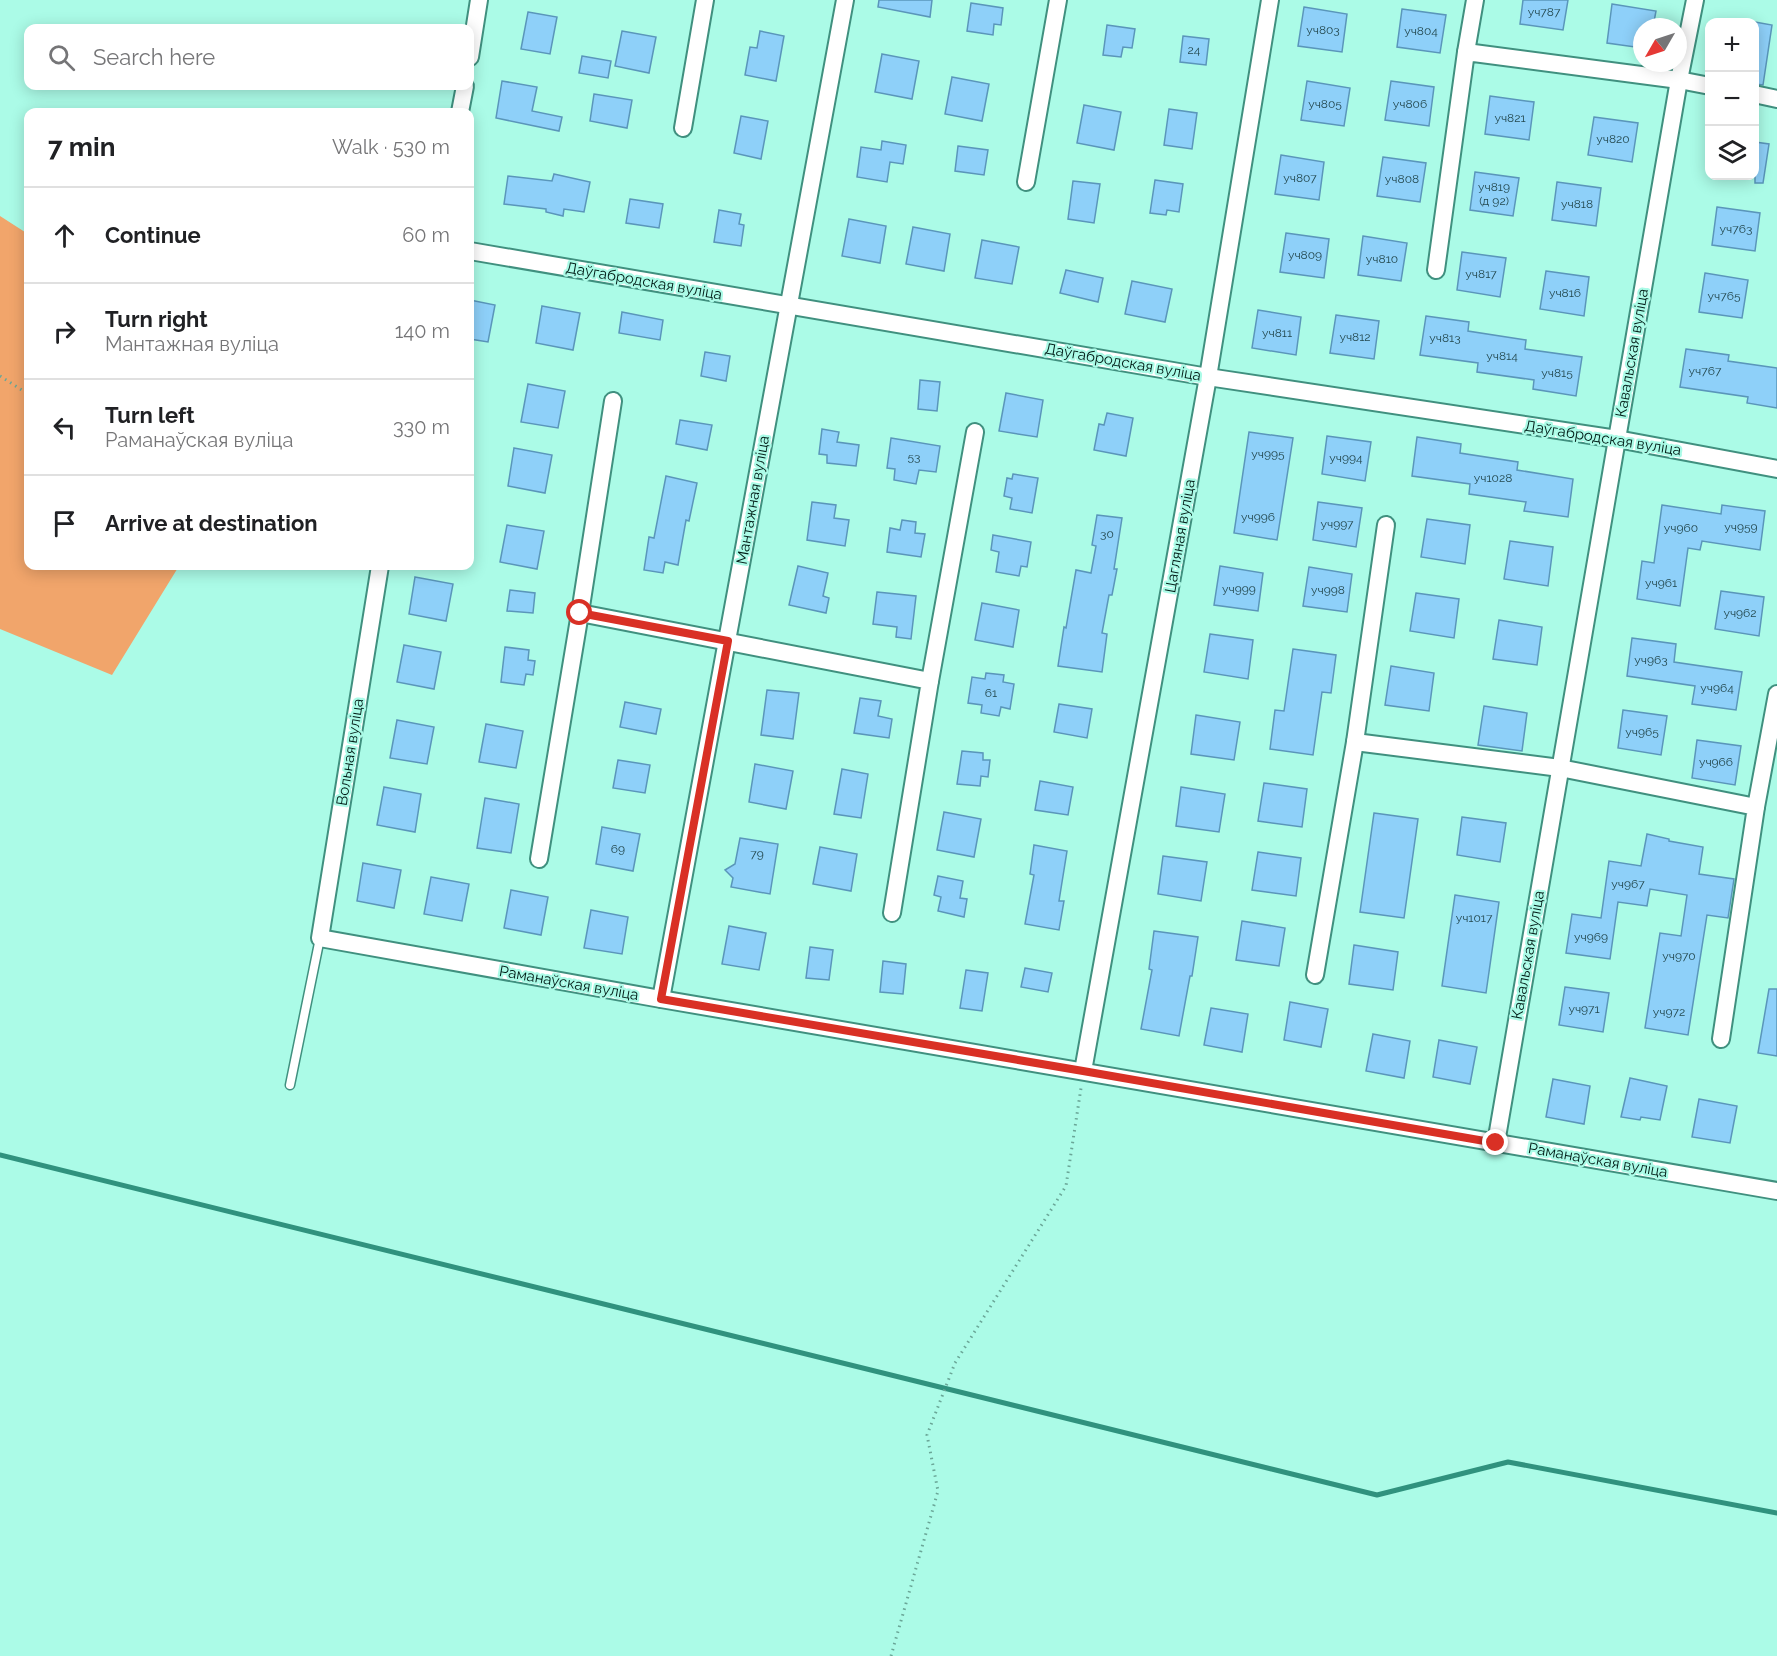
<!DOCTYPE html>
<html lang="en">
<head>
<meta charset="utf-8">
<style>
  :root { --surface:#fff; --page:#f2f2f2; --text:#202124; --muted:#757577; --line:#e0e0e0 }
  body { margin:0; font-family:Raleway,sans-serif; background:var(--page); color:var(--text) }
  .controls { position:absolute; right:18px; top:18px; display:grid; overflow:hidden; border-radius:12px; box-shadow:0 3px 15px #0003 }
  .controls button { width:54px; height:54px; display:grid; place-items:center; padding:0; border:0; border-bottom:2px solid var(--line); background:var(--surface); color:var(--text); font:30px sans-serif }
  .compass { position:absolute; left:1633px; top:18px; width:54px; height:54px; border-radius:50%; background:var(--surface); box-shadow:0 3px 15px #0003; rotate:231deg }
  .stop { position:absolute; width:18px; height:18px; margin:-14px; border:4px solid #d93025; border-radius:50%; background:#fff }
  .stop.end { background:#d93025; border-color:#fff; box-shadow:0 2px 6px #0008 }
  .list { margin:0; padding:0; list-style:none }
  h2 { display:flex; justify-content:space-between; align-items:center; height:78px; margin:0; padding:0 24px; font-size:26px }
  h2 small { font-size:20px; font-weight:400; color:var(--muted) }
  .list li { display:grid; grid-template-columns:39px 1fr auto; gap:18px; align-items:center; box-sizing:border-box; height:96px; padding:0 24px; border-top:2px solid var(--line) }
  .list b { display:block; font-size:22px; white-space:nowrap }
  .list p { margin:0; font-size:20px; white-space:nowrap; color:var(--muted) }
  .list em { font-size:20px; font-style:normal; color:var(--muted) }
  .icon { flex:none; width:33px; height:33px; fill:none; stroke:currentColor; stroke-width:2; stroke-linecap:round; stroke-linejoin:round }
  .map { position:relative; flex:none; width:1777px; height:1656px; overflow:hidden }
  .search { position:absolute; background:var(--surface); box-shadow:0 3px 15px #0003; left:24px; top:24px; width:450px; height:66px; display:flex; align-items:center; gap:15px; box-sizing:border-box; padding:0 21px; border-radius:12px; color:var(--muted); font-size:22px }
  .panel { position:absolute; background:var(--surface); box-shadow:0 3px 15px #0003; left:24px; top:108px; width:450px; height:462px; border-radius:12px }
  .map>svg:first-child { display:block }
</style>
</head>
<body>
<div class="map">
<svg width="1777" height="1656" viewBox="0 0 1777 1656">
  <rect width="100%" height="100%" fill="#abfbe7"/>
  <path fill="#f1a56b" d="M0 216 28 234V566H179L112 675 0 629Z"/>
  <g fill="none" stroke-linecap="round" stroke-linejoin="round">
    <path stroke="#30927e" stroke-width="5" d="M0 1155 1377 1495 1508 1462 1777 1513"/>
  </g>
  <g fill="#8ed0f9" stroke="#5a96ba" stroke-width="1.5">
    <path d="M879 0H932L930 17 878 7Z"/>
    <path d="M1523 0H1568L1563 30 1520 24Z"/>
    <path d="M971 3 1003 8 1001 25 994 24 993 35 967 31Z"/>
    <path d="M1612 4 1656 11 1653 27H1642V48L1607 43Z"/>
    <path d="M1304 7 1347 14 1342 52 1298 46Z"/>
    <path d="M1402 9 1446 15 1440 53 1397 47Z"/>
    <path d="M528 12 557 17 550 54 521 49Z"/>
    <path d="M1755 22 1772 25 1763 85 1755 84Z"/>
    <path d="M1107 25 1135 29 1132 48 1123 47 1121 57 1103 55Z"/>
    <path d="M622 31 656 37 649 73 615 66Z"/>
    <path d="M760 31 784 36 776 81 745 75 750 47 757 48Z"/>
    <path d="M1183 36 1209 39 1206 65 1180 62Z"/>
    <path d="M882 54 919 61 912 99 875 92Z"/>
    <path d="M582 56 611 61 608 78 579 73Z"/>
    <path d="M952 77 989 84 982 121 945 114Z"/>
    <path d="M502 81 537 87 532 111 562 117 559 131 496 118Z"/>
    <path d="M1307 81 1350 88 1344 126 1301 120Z"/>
    <path d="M1391 81 1434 87 1429 126 1385 120Z"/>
    <path d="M594 94 632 100 627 128 590 121Z"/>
    <path d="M1490 96 1534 102 1529 140 1485 134Z"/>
    <path d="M1084 105 1121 112 1114 150 1077 143Z"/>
    <path d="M1169 109 1197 113 1192 149 1164 145Z"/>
    <path d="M741 116 768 121 761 159 734 153Z"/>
    <path d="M1594 117 1638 123 1632 162 1588 155Z"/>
    <path d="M882 141 906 145 903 164 890 162 887 182 857 177 861 147 881 150Z"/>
    <path d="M1755 142 1769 144 1763 183H1755Z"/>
    <path d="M958 146 988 150 984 175 955 171Z"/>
    <path d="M1281 155 1324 162 1319 200 1275 194Z"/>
    <path d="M1383 157 1426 163 1420 202 1377 196Z"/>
    <path d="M1475 172 1519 178 1513 216 1470 210Z"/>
    <path d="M554 174 590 182 584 212 564 209 563 216 546 212V209L504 204 508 176 552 181Z"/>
    <path d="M1155 180 1183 184 1179 212 1167 210 1166 215 1150 213Z"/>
    <path d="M1073 181 1100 184 1094 223 1068 219Z"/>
    <path d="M1557 182 1601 188 1596 226 1552 220Z"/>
    <path d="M630 199 663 204 659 228 626 223Z"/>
    <path d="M1717 207 1760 213 1755 251 1712 245Z"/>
    <path d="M719 210 741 214 739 224 744 225 741 246 714 242Z"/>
    <path d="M849 219 886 226 880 263 842 256Z"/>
    <path d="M913 227 950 234 944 271 906 264Z"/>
    <path d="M1286 233 1329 239 1324 278 1280 272Z"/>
    <path d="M1363 236 1407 243 1401 281 1358 275Z"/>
    <path d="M982 240 1019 247 1012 284 975 278Z"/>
    <path d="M1462 252 1506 258 1500 297 1457 290Z"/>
    <path d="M1066 270 1103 278 1098 302 1060 293Z"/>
    <path d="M1546 271 1589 277 1584 316 1540 309Z"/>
    <path d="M1705 273 1748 280 1742 318 1699 312Z"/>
    <path d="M1132 281 1172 289 1165 322 1125 314Z"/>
    <path d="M470 300 495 305 488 342 470 339Z"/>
    <path d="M542 306 580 313 573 350 536 343Z"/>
    <path d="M1258 310 1301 317 1296 355 1252 348Z"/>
    <path d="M622 312 663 320 660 340 619 333Z"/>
    <path d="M1336 315 1379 321 1374 359 1330 353Z"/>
    <path d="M1426 316 1469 322 1468 331 1526 340 1525 349 1582 357 1576 396 1533 389 1534 380 1477 372 1478 363 1420 355Z"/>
    <path d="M1686 349 1729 355 1728 361 1777 368V408L1747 403 1748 397 1680 387Z"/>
    <path d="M705 352 730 356 726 381 701 376Z"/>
    <path d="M920 380 940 382 937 411 918 409Z"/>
    <path d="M528 384 565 391 558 428 521 422Z"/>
    <path d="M1006 393 1043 400 1037 437 999 431Z"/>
    <path d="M1107 413 1133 418 1126 456 1094 450 1099 424 1104 425Z"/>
    <path d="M680 420 712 425 707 450 676 444Z"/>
    <path d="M822 429 839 432 837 442 859 445 856 466 827 463V455L819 454Z"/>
    <path d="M1249 432 1293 438 1277 540 1234 533Z"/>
    <path d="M1327 436 1371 442 1365 481 1322 474Z"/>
    <path d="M1417 437 1461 444 1460 453 1518 462 1517 470 1573 479 1568 517 1524 511 1526 502 1469 494 1470 484 1412 476Z"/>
    <path d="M891 438 940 446 936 472 919 470 916 484 894 480 895 469 887 468Z"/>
    <path d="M514 448 552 455 545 493 508 486Z"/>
    <path d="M1013 474 1038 478 1032 513 1010 509 1012 498 1004 496 1007 478 1012 479Z"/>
    <path d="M666 476 697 483 689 521 686 520 678 565 665 562 663 573 644 570 649 537 654 538Z"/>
    <path d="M812 502 836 505 834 518 849 520 845 546 807 540Z"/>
    <path d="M1318 502 1362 508 1356 547 1313 540Z"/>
    <path d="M1662 505 1721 514 1722 505 1765 511 1760 550 1702 541 1700 550 1688 548 1680 606 1637 599 1642 561 1654 563Z"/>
    <path d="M1097 515 1122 518 1114 569H1117L1112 595H1109L1102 633 1107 634 1102 672 1058 666 1064 627 1066 628 1076 570 1091 573 1096 546 1092 545Z"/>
    <path d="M1427 519 1470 525 1465 564 1421 557Z"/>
    <path d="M902 520 916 522 915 533 925 534 921 557 887 552 890 528 900 530Z"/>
    <path d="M507 525 544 531 537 569 500 562Z"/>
    <path d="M993 535 1031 542 1027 567 1021 566 1019 576 996 572 999 552 991 550Z"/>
    <path d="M1510 541 1553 547 1548 586 1504 579Z"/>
    <path d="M798 566 828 573 823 596 829 598 826 613 789 605Z"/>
    <path d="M1220 566 1263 573 1258 611 1214 605Z"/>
    <path d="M1309 567 1352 574 1347 612 1303 606Z"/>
    <path d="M415 577 453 584 446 621 409 614Z"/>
    <path d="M510 590 535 593 533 613 507 611Z"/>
    <path d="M1721 591 1764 597 1759 636 1715 629Z"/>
    <path d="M877 592 916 596 911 639 896 637 897 627 873 624Z"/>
    <path d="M1416 593 1459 599 1454 638 1410 631Z"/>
    <path d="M982 603 1019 610 1013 647 975 640Z"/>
    <path d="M1499 620 1542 627 1537 665 1493 659Z"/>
    <path d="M1210 634 1253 640 1248 679 1204 672Z"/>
    <path d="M1632 638 1676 644 1674 662 1742 672 1736 710 1692 704 1695 686 1627 676Z"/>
    <path d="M404 645 441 652 434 689 397 682Z"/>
    <path d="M505 647 529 650 528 660 535 661 533 675 526 674 524 685 501 682Z"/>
    <path d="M1293 649 1336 655 1331 693 1322 692 1313 755 1270 749 1275 710 1284 711Z"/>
    <path d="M1391 666 1434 673 1429 711 1385 705Z"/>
    <path d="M986 673 1004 675 1003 682 1014 684 1010 709 1001 707 999 716 981 713 982 705 968 703 972 677 985 679Z"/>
    <path d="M767 690 799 693 793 739 761 735Z"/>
    <path d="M860 698 881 701 878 716 892 719 889 738 854 733Z"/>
    <path d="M625 702 661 709 656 734 620 727Z"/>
    <path d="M1059 704 1092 709 1087 738 1054 732Z"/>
    <path d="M1484 706 1527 713 1522 751 1478 745Z"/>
    <path d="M1623 710 1667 716 1661 755 1618 748Z"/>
    <path d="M1196 715 1240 722 1234 760 1191 754Z"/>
    <path d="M397 720 434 727 427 764 390 758Z"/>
    <path d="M486 724 523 731 516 768 479 762Z"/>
    <path d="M1697 740 1741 746 1735 785 1692 778Z"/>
    <path d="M962 751 983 753V760H990L988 777 981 776 980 786 957 784Z"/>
    <path d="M618 760 650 765 645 793 613 788Z"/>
    <path d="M755 764 793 771 786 809 749 802Z"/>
    <path d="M842 769 868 774 861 818 834 814Z"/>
    <path d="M1040 781 1073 787 1068 815 1035 810Z"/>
    <path d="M1264 783 1307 789 1302 827 1258 821Z"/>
    <path d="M384 787 421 794 415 832 377 825Z"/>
    <path d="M1181 787 1225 794 1219 832 1176 826Z"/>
    <path d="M485 798 519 804 511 853 477 848Z"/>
    <path d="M944 812 981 819 974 857 937 850Z"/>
    <path d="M1374 813 1418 819 1404 918 1360 912Z"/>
    <path d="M1462 817 1506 823 1500 862 1457 855Z"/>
    <path d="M602 827 640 834 633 871 596 864Z"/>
    <path d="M1647 834 1669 839V841L1703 847 1699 874 1734 879 1728 918 1707 915 1688 1035 1645 1028 1660 933 1681 936 1687 895 1650 889 1647 906 1618 902 1610 959 1566 953 1572 914 1601 918 1609 861 1641 866Z"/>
    <path d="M740 838 778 844 770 894 731 887 733 878 725 870 735 864Z"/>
    <path d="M1034 845 1067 851 1059 901H1064L1059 930 1025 924 1034 875 1030 874Z"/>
    <path d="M820 847 857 854 851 891 813 884Z"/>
    <path d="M1258 852 1301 858 1296 896 1252 890Z"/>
    <path d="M1163 856 1207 862 1201 901 1158 894Z"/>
    <path d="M363 863 401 870 394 908 357 901Z"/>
    <path d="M938 876 963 881 960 898 967 899 964 917 938 911 941 897 934 895Z"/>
    <path d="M431 877 469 884 462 921 424 914Z"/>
    <path d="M511 890 548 897 541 935 504 928Z"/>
    <path d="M1455 895 1499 902 1486 993 1442 986Z"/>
    <path d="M591 910 628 917 622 954 584 948Z"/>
    <path d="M1242 921 1285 928 1279 966 1236 960Z"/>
    <path d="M729 926 766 933 759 970 722 964Z"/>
    <path d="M1154 931 1198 937 1192 976H1190L1179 1036 1141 1029 1152 970 1149 969Z"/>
    <path d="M1354 945 1398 952 1393 990 1349 984Z"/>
    <path d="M810 947 833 950 829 980 806 978Z"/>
    <path d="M883 961 906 964 903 994 880 992Z"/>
    <path d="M1025 968 1052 973 1048 992 1021 987Z"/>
    <path d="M966 970 988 973 982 1011 960 1008Z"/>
    <path d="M1565 987 1609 993 1603 1032 1559 1025Z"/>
    <path d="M1769 989H1777V1056L1758 1053Z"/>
    <path d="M1290 1002 1328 1009 1321 1047 1284 1040Z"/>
    <path d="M1211 1008 1248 1014 1242 1052 1204 1045Z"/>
    <path d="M1373 1034 1410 1041 1404 1078 1366 1071Z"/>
    <path d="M1439 1040 1477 1047 1470 1084 1433 1077Z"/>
    <path d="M1630 1078 1667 1086 1660 1120 1641 1117 1640 1120 1621 1117Z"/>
    <path d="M1553 1079 1590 1086 1584 1124 1546 1117Z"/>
    <path d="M1699 1099 1737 1106 1730 1143 1692 1137Z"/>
  </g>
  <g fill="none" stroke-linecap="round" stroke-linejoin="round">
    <g stroke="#40907f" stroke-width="11">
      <path id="service" d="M290 1085 320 938"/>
    </g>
    <g stroke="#40907f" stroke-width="20">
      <g id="minor">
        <path d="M1466 52 1475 0"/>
        <path d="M470 57 479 0"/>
        <path d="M1754 94 1777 99"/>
        <path d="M460 112 465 86"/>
        <path d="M683 128 705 0"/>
        <path d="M1026 182 1058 0"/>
        <path d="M470 251 1208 377 1617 439 1777 469"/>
        <path d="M1436 270 1466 52 1679 80 1710 86"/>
        <path d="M380 566 320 938 661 999 1777 1191"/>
        <path d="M580 613 930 681 892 913"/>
        <path d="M930 681 975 432"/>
        <path d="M1355 742 1386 525"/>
        <path d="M1756 807 1777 694"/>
        <path d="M539 859 580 613 613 401"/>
        <path d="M1315 975 1355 742 1560 768 1756 807 1721 1039"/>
        <path d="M661 999 845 0"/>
        <path d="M1083 1071 1208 377 1270 0"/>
        <path d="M1496 1143 1617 439 1679 80 1695 0"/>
      </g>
    </g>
    <g stroke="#6aa697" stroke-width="3" stroke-dasharray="1.5 4.5" stroke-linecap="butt">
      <path d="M0 376 28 394"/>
      <path d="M891 1656 938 1491 927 1435 955 1363 1066 1186 1081 1088"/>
    </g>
    <use href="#service" stroke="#fff" stroke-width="8"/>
    <use href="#minor" stroke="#fff" stroke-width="16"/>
  </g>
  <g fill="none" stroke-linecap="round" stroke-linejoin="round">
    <path stroke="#d93025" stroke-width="8" d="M580 613 728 641 661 999 1083 1071 1496 1143"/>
  </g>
  <g text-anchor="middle" stroke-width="4.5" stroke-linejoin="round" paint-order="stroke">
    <g font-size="12" fill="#24494f">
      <text x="1544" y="16">уч787</text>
      <text x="1323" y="34">уч803</text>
      <text x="1421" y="35">уч804</text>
      <text x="1194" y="54">24</text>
      <text x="1325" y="108">уч805</text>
      <text x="1410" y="108">уч806</text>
      <text x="1510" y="122">уч821</text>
      <text x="1613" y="143">уч820</text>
      <text x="1300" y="182">уч807</text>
      <text x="1402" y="183">уч808</text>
      <text x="1494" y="191">уч819<tspan x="1494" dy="14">(д 92)</tspan></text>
      <text x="1577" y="208">уч818</text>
      <text x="1736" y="233">уч763</text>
      <text x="1305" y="259">уч809</text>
      <text x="1382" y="263">уч810</text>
      <text x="1481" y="278">уч817</text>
      <text x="1565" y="297">уч816</text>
      <text x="1724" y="300">уч765</text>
      <text x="1277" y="337">уч811</text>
      <text x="1355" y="341">уч812</text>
      <text x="1445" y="342">уч813</text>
      <text x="1502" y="360">уч814</text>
      <text x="1705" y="375">уч767</text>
      <text x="1557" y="377">уч815</text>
      <text x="1268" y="458">уч995</text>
      <text x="914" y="461">53</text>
      <text x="1346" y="462">уч994</text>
      <text x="1493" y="482">уч1028</text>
      <text x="1258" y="521">уч996</text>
      <text x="1337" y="528">уч997</text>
      <text x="1741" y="531">уч959</text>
      <text x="1681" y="532">уч960</text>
      <text x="1107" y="538">30</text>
      <text x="1661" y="587">уч961</text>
      <text x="1239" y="593">уч999</text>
      <text x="1328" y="594">уч998</text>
      <text x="1740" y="617">уч962</text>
      <text x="1651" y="664">уч963</text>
      <text x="1717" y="692">уч964</text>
      <text x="991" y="697">61</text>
      <text x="1642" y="736">уч965</text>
      <text x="1716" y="766">уч966</text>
      <text x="618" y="853">69</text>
      <text x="757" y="858">79</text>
      <text x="1628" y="888">уч967</text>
      <text x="1474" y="922">уч1017</text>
      <text x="1591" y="941">уч969</text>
      <text x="1679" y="960">уч970</text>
      <text x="1584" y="1013">уч971</text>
      <text x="1669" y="1016">уч972</text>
    </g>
    <g font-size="15" fill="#001c16" stroke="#abfbe7">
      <text transform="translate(644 281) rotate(10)" y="5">Даўгабродская вуліца</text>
      <text transform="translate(1632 353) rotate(-80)" y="5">Кавальская вуліца</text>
      <text transform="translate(1123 362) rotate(10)" y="5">Даўгабродская вуліца</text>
      <text transform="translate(1603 438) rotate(9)" y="5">Даўгабродская вуліца</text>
      <text transform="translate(753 500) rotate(-80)" y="5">Мантажная вуліца</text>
      <text transform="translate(1180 536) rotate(-80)" y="5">Цагляная вуліца</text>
      <text transform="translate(350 752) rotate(-81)" y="5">Вольная вуліца</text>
      <text transform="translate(1528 955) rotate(-80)" y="5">Кавальская вуліца</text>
      <text transform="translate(569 983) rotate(10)" y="5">Раманаўская вуліца</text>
      <text transform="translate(1598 1160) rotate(10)" y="5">Раманаўская вуліца</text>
    </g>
  </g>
</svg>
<div class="controls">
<button>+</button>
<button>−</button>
<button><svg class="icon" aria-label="layers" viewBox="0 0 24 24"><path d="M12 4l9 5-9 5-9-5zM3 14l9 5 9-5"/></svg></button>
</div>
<svg class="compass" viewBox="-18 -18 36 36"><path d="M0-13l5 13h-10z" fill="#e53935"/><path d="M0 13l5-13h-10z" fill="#757577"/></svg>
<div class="stop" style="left:580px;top:613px"></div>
<div class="stop end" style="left:1496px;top:1143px"></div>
<div class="search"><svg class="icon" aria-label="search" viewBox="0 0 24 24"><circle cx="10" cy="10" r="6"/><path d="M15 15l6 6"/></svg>Search here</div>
<section class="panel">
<h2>7 min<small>Walk · 530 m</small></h2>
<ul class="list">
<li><svg class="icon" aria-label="ahead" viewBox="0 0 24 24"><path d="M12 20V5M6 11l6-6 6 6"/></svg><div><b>Continue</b></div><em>60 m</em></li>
<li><svg class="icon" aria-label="right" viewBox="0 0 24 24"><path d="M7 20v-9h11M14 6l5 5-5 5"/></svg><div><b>Turn right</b><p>Мантажная вуліца</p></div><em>140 m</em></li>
<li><svg class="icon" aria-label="left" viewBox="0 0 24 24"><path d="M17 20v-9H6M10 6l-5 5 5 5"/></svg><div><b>Turn left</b><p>Раманаўская вуліца</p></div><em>330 m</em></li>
<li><svg class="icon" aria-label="arrive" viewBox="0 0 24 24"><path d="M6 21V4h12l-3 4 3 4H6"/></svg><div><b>Arrive at destination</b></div></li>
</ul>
</section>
</div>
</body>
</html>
